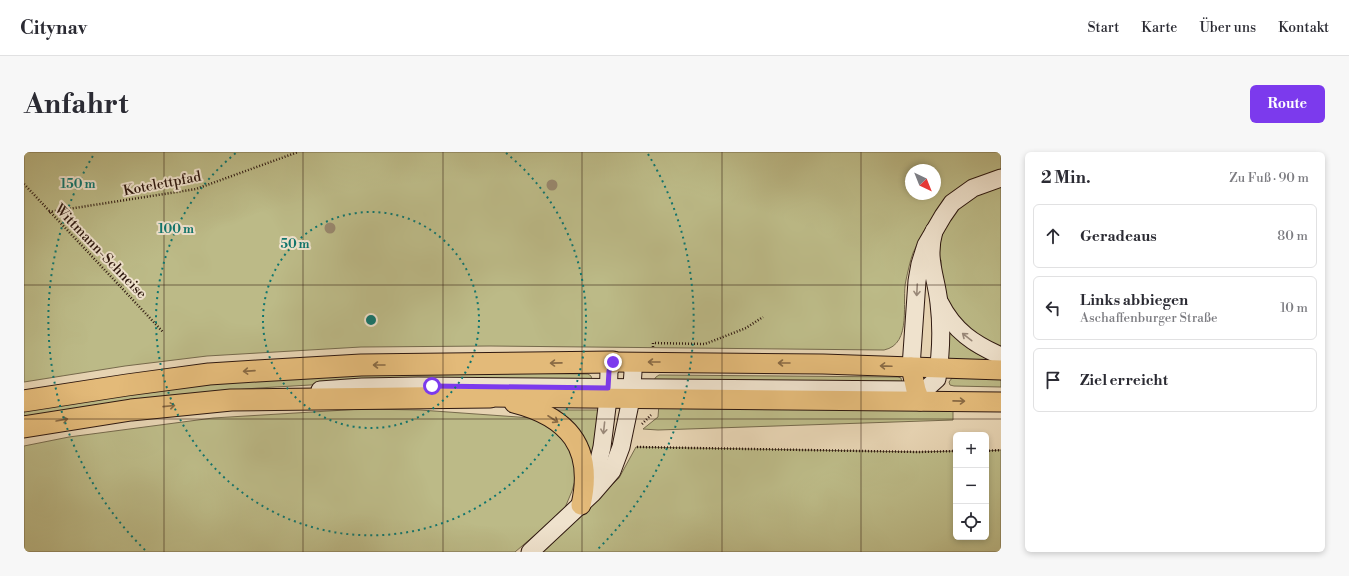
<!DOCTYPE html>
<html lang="de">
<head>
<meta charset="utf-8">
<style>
  :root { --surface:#fff; --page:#f7f7f7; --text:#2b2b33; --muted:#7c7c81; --line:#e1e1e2; --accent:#7c3aed }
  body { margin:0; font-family:"Libre Bodoni",serif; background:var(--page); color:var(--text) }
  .controls { position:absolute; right:12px; bottom:12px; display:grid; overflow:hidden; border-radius:6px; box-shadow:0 2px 6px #0003 }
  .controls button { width:36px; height:36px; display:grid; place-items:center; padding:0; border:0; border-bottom:1px solid var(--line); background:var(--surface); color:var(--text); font:20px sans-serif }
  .compass { position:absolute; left:881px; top:12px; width:36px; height:36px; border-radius:50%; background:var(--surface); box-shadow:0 2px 6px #0003; rotate:137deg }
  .stop { position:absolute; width:12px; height:12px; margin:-9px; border:3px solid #7c3aed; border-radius:50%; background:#fff }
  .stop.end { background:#7c3aed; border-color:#fff; box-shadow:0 1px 4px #0008 }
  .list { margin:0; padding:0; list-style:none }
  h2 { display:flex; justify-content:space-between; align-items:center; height:52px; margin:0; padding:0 16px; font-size:17px }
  h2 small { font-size:13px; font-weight:400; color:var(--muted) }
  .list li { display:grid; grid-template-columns:26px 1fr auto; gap:12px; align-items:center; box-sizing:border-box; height:64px; margin:0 8px 8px; padding:0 8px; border:1px solid var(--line); border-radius:6px }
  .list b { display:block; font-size:15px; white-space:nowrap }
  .list p { margin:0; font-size:13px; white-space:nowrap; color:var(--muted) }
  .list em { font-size:13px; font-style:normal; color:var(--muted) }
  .icon { flex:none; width:22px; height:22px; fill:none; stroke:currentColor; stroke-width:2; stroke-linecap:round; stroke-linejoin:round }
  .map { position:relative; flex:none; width:977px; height:400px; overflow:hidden; border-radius:6px }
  header { display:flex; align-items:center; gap:24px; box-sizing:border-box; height:56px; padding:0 20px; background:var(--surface); border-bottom:1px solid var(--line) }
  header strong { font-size:19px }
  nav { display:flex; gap:22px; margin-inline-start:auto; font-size:14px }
  .intro { display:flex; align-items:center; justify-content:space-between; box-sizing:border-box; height:96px; padding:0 24px }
  h1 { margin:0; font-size:28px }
  .button { padding:10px 18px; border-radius:6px; background:var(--accent); color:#fff; font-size:14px; font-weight:700 }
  main { display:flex; gap:24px; padding:0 24px }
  aside { flex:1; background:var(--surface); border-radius:6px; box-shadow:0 2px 6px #0003 }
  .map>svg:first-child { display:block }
</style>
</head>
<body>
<header>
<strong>Citynav</strong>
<nav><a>Start</a><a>Karte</a><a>Über uns</a><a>Kontakt</a></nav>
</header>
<div class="intro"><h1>Anfahrt</h1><a class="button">Route</a></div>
<main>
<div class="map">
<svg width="977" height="400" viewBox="0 0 977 400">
  <rect width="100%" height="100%" fill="#e6d3b2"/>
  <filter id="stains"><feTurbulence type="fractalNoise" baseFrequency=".005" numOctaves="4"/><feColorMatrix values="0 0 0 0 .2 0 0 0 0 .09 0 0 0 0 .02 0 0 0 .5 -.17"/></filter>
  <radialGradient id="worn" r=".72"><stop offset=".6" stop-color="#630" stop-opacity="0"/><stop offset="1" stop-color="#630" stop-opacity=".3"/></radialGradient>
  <g fill="#bcba87" stroke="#766a4c" fill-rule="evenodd">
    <path d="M0 0H977V197L943 177 921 146 918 131 917 108 908 98 905 74C900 83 893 91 889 101 886 109 884 119 882 128 877 149 889 192 860 198L466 194 337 195 183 204 101 214 0 230ZM887 18H911V42H887Z"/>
    <path d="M925 179 946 198 969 210 923 208Z"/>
    <path d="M466 221 564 222 567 224 568 228 338 230 234 236 187 240 0 266V257L186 231 337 222Z"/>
    <path d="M635 223 874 225 877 226 878 231 630 228 632 225Z"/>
    <path d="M928 226 977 227V235L930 234 926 233 925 230Z"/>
    <path d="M635 252 929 256V268L634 278 619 277 634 265Z"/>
    <path d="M338 257 396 258 508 266 520 268 548 298 552 325 548 339 540 358 491 400H0V294L45 285 189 266Z"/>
    <path d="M528 258H576L569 307Z"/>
    <path d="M612 295 894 300 932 299V385H962V299L977 298V400H519L595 326Z"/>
  </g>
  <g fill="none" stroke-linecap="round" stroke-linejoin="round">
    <g stroke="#2f1910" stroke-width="19">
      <g id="secondary">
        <path d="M916 151C930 179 950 192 977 204"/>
        <path d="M887 215 893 129 896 112 902 93 919 64 928 51 949 36 977 26"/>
        <path d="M296 238 338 235 394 234 892 238 903 236 913 227C917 202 918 176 915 151 912 123 902 108 910 79"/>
        <path d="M564 340 571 325 578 295 584 247 585 219 589 210"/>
        <path d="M506 400 569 341 588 319 597 295 607 247 609 220 607 210"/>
      </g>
    </g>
    <g stroke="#2f1910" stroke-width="21">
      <g id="primary">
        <path d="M589 210 799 212 977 218"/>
        <path d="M887 215 892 238 896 249"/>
        <path d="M466 245 977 250"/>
        <path d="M490 251C545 265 570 296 557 353"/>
      </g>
    </g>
    <g stroke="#2f1910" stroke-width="23">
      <g id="highway">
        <path d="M0 249 103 233 185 222 233 219 337 213 589 210"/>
        <path d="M0 275 107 258 207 248 466 245"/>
      </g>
    </g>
    <g stroke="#2f1910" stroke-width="2.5" stroke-dasharray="1 2" stroke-linecap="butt">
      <path d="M0 32 139 180"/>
      <path d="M25 60 172 37 274 0"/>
      <path d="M629 195V191L681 192 722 176 739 165"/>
      <path d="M618 272 627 263"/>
      <path d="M613 295 894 300 932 299"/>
      <path d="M962 299 977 298"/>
    </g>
    <use href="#secondary" stroke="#efe2cd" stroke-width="17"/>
    <use href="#primary" stroke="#e3ba79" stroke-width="19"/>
    <use href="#highway" stroke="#e3ba79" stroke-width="21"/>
  </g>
  <g fill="#98876d">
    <circle cx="528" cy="33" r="5.5"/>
    <circle cx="306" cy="76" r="5.5"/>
  </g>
  <defs><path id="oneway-shaft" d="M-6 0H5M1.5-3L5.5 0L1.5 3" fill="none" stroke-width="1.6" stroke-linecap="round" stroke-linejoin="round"/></defs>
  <g stroke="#998878">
    <use href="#oneway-shaft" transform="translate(893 138) rotate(93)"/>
    <use href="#oneway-shaft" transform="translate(943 185) rotate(-142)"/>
    <use href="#oneway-shaft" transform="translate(580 276) rotate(96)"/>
  </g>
  <g stroke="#896a44">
    <use href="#oneway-shaft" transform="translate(630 210) rotate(-180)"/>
    <use href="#oneway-shaft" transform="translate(532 211) rotate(179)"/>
    <use href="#oneway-shaft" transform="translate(760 211) rotate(-180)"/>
    <use href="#oneway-shaft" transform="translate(355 213) rotate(180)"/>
    <use href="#oneway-shaft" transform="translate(862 214) rotate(-178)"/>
    <use href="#oneway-shaft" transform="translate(225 219) rotate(176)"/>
    <use href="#oneway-shaft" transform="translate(935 249) rotate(1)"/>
    <use href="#oneway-shaft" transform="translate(145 254) rotate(-6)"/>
    <use href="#oneway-shaft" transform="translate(529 267) rotate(33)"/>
    <use href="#oneway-shaft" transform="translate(38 268) rotate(-10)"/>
  </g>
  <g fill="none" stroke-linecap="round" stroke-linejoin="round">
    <path stroke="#7c3aed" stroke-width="5" d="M408 234 584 236 585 219 589 210"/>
  </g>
  <path fill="none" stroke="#2f1910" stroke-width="1" stroke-opacity="0.55" d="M140 0V400M279 0V400M419 0V400M558 0V400M698 0V400M837 0V400M0 133H977M0 267H977"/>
  <g fill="none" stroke="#0f766e" stroke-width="2" stroke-dasharray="2 4">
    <circle cx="347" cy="168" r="108"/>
    <path d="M482 1A215 215 0 1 1 212 1"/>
    <path d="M121 398A323 323 0 0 1 70 2M624 2A323 323 0 0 1 573 398"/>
  </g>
  <g text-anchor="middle" stroke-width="4" stroke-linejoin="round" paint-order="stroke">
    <g font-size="14" fill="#2f1910" stroke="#efe2cd">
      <text transform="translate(138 31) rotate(-11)" y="5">Kotelettpfad</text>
      <text transform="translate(77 99) rotate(46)" y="5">Wittmann-Schneise</text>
    </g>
  </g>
  <circle cx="347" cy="168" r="6" fill="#0f766e" stroke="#efe2cd" stroke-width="2"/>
  <g font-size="12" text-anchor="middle" font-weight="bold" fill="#0f766e" stroke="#efe2cd" stroke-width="4" stroke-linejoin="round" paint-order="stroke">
    <text x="54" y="36">150 m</text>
    <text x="152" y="81">100 m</text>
    <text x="271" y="96">50 m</text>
  </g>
  <rect width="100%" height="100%" filter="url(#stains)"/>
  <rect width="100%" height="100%" fill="url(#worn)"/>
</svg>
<div class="controls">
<button>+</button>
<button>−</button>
<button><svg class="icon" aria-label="locate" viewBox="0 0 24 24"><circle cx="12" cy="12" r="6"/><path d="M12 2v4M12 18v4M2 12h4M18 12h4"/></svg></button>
</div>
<svg class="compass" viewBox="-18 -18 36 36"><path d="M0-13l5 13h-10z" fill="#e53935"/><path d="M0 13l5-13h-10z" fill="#7c7c81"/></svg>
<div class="stop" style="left:408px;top:234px"></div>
<div class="stop end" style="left:589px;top:210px"></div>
</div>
<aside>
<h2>2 Min.<small>Zu Fuß · 90 m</small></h2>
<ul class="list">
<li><svg class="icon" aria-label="ahead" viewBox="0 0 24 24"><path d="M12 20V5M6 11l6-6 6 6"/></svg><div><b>Geradeaus</b></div><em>80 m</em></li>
<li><svg class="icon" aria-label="left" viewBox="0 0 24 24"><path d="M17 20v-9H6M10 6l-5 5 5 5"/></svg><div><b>Links abbiegen</b><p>Aschaffenburger Straße</p></div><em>10 m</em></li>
<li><svg class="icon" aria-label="arrive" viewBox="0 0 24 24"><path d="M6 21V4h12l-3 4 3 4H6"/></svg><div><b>Ziel erreicht</b></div></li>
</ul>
</aside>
</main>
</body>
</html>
